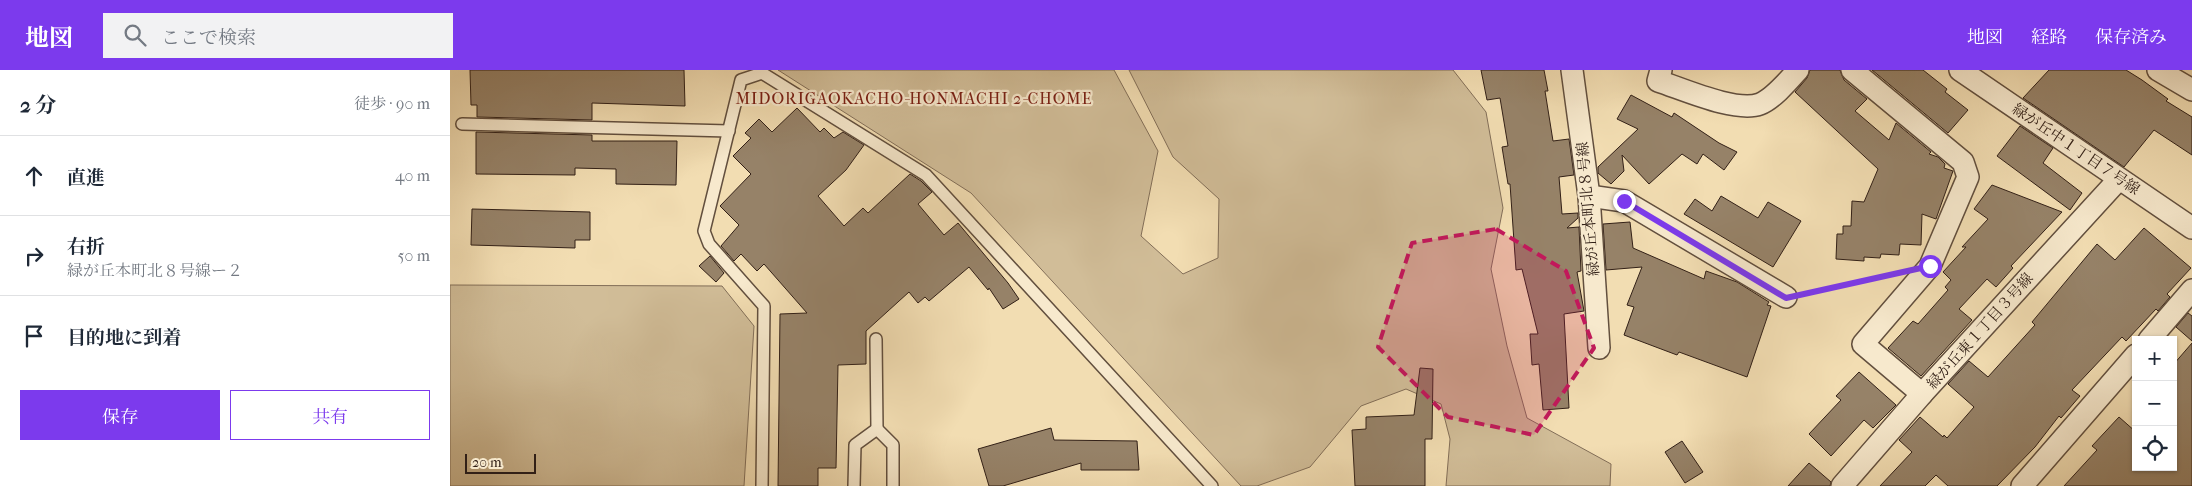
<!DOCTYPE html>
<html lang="ja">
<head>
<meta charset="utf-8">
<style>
  :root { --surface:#fff; --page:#f2f2f3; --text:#1f2937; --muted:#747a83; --line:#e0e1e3; --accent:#7c3aed }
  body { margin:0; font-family:"IM FELL French Canon","Noto Serif JP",serif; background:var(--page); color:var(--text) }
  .controls { position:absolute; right:15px; bottom:15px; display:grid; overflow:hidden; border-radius:0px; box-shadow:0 1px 4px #0004 }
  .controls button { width:45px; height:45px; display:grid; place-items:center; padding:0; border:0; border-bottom:1px solid var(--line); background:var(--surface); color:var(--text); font:25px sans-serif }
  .scale { position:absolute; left:15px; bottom:12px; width:71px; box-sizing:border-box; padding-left:5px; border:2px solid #322017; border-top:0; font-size:14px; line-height:18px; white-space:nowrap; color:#322017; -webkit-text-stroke:4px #f7e9cd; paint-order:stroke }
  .stop { position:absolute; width:15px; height:15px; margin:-11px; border:4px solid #7c3aed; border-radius:50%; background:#fff }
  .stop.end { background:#7c3aed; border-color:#fff; box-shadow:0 1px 5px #0008 }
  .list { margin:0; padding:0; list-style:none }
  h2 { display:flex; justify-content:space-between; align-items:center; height:65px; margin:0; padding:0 20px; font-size:21px }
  h2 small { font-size:16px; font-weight:400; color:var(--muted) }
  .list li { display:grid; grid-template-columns:32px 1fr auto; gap:15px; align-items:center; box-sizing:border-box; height:80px; padding:0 20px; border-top:1px solid var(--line) }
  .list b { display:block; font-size:19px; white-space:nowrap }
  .list p { margin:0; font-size:16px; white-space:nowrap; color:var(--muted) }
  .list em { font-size:16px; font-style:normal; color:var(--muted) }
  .actions { display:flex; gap:10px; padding:15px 20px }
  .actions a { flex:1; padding:11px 0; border:1px solid var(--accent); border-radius:0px; text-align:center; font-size:18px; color:var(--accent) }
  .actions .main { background:var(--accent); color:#fff }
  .icon { flex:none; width:28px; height:28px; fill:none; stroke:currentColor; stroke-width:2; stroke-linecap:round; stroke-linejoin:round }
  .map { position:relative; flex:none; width:1742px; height:416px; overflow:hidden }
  header { display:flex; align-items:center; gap:30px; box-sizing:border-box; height:70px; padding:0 25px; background:var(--accent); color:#fff }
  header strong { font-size:24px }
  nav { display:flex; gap:28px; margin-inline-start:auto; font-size:18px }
  .search { width:350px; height:45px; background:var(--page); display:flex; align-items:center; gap:12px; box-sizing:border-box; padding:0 18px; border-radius:0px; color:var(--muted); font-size:19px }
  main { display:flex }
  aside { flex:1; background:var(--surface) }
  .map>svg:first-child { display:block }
</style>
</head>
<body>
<header>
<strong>地図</strong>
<div class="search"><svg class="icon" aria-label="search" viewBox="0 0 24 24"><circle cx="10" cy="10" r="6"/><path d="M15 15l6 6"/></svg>ここで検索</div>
<nav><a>地図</a><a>経路</a><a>保存済み</a></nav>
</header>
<main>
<aside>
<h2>2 分<small>徒歩 · 90 m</small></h2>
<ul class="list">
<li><svg class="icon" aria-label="ahead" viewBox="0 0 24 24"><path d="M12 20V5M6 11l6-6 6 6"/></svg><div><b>直進</b></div><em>40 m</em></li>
<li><svg class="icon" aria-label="right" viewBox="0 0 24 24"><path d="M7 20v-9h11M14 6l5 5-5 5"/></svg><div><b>右折</b><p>緑が丘本町北８号線ー２</p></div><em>50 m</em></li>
<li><svg class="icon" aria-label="arrive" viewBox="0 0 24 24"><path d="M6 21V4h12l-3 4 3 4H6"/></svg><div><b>目的地に到着</b></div></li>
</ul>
<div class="actions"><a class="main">保存</a><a>共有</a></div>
</aside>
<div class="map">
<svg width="1742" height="416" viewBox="0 0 1742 416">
  <rect width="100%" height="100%" fill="#f2ddb2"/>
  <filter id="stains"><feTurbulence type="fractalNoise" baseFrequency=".004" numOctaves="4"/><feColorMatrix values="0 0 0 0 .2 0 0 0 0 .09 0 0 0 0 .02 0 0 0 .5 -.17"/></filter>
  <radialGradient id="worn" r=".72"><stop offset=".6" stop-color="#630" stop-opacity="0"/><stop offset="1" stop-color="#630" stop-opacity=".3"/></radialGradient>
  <g fill="#d1bd98" stroke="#826e58">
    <path d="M328 0H664L708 81 691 166 733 204 768 188 769 129 723 87 679 0H1003L1036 42 1053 138 1041 199 1057 276 1077 348 1161 394 1160 416H996L1000 369 991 334 956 319 911 336 860 397 807 416H791L521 123Z"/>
    <path d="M0 215 272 216 304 256 294 416H0Z"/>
  </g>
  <g fill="#968268" stroke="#322017">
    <path d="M20 0H234L235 36 142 33V50L27 47V35H21Z"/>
    <path d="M1031 0H1094L1098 21H1095L1103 71 1119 69 1124 105 1109 107 1112 144 1128 143V148L1117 158 1129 157 1131 201 1127 202 1134 241 1114 244 1119 338 1093 340 1089 294 1082 295 1080 264H1088L1072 199 1066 200 1060 114H1058L1052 77 1058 76 1050 28 1037 30Z"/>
    <path d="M1360 0H1390L1394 10 1417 29 1405 41 1439 70 1446 53 1481 82 1479 84 1488 87 1495 94 1494 98 1503 101 1486 149 1472 144 1471 175 1450 174 1449 185 1431 184 1430 188 1414 187V191L1386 189 1387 164H1393V156H1401L1402 131 1414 132 1428 99 1345 22 1357 8Z"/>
    <path d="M1422 0H1473L1497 19 1495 22 1518 40 1498 63Z"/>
    <path d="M1599 0H1676L1692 10 1718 29 1716 31 1742 47V85L1704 60 1674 97 1573 28Z"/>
    <path d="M1181 25 1222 47 1224 43 1269 73 1287 82 1274 100 1253 84 1247 94 1232 84 1199 114 1172 85 1174 101 1161 114 1148 103V97L1188 59 1167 49Z"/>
    <path d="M347 38 370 62 374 58 384 68 393 62 414 75 396 100 368 126 394 156 413 138 418 143 460 104 471 111 482 122 468 134 494 165 508 153 558 213 569 229 553 239 539 218 538 220 519 197 479 231 475 227 468 233 459 222 416 261V294L388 295 386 398H368V416H328L330 244 357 243 314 194 307 201 291 184 284 191 271 176 289 155 270 136 301 104 283 86 301 68 295 63 309 49 322 62Z"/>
    <path d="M1570 56 1603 78 1593 93 1632 123 1620 140 1547 86Z"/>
    <path d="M26 62 142 65V71H227L226 115 166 114V99L125 98V105L26 104Z"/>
    <path d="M1542 115 1612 142 1561 196 1563 198 1546 217 1537 209 1509 239 1522 250 1471 306 1438 278 1463 251 1468 254 1498 220 1495 217 1501 210 1493 202 1516 177H1512L1538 149 1524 139Z"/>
    <path d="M1271 126 1308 148 1318 132 1351 151 1323 197 1234 144 1245 129 1262 141Z"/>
    <path d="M22 139 140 142V170H125V178L21 175Z"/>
    <path d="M1180 152 1183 178 1254 209 1256 201 1287 212 1319 232 1317 235 1321 236 1297 307 1229 282 1227 285 1174 265 1184 237 1177 235 1192 197 1156 200 1153 154Z"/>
    <path d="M1694 158 1741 198 1717 224 1720 227 1708 241 1706 239 1676 271 1672 267 1622 320 1630 326 1611 348 1609 346 1585 377 1547 416H1498L1486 405 1475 416H1430L1462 382 1449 370 1470 347 1493 367 1494 365 1497 368 1524 337 1498 314 1519 291 1538 307 1585 255 1582 252 1647 174 1665 190Z"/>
    <path d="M260 186 274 203 266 212 249 196Z"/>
    <path d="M1738 243 1742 246V271L1726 257Z"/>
    <path d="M1742 273V416H1614L1647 380 1642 376 1669 347 1686 362V397H1723V295Z"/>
    <path d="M970 298 983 299 982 369H975V416H905L902 360 916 359V347L964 345Z"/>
    <path d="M1409 302 1446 335 1423 358 1414 350 1381 386 1359 364 1391 330 1386 326Z"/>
    <path d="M601 358 604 370 687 371 689 400H631V393L553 416H539L528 379Z"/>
    <path d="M1232 371 1253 402 1235 413 1215 382Z"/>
    <path d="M1359 393 1381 412 1380 416H1338Z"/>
  </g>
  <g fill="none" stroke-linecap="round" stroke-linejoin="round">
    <g stroke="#624f3e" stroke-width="14">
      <g id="service">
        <path d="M12 54 279 61"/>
        <path d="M426 269 427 359"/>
        <path d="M312 416 314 236 259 174 254 161 291 10 312 3 476 105 762 416"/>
        <path d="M404 416 405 375 427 359 443 375V416"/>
      </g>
    </g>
    <g stroke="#624f3e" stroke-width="24">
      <g id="minor">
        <path d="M1122 0 1139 126 1149 278"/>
        <path d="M1211 0 1208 11C1233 19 1286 43 1310 34 1323 29 1339 10 1348 0"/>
        <path d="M1402 0 1513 92 1518 107 1480 196 1413 274 1472 324"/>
        <path d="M1510 0 1742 158"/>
        <path d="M1708 0 1742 20"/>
        <path d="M1139 126 1174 131 1336 227"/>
        <path d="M1699 270 1742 220"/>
        <path d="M1392 416 1472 324 1669 109"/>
        <path d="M1572 416 1686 285"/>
      </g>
    </g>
    <path stroke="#322017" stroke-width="3" stroke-dasharray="4 2.5" stroke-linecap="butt" d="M1356 223 1443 204"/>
    <use href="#service" stroke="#f7e9cd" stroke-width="11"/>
    <use href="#minor" stroke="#f7e9cd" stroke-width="21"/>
  </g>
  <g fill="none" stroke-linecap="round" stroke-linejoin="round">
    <path stroke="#7c3aed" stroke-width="6" d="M1174 131 1336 228 1480 196"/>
  </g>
  <path fill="#c2185b" fill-opacity="0.2" stroke="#c2185b" stroke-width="4" stroke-dasharray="10 6" stroke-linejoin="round" d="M1046 159 1116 201 1144 278 1084 365 998 347 928 277 962 173Z"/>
  <g text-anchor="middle" stroke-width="4.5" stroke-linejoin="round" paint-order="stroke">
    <g font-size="15" fill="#322017" stroke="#f7e9cd">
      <text transform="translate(1626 79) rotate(34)" y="5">緑が丘中１丁目７号線</text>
      <text transform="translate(1138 139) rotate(-95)" y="5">緑が丘本町北８号線</text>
      <text transform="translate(1530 261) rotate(-48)" y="5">緑が丘東１丁目３号線</text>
    </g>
    <g font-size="16" letter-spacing="1" fill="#7a1f14" stroke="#f7e9cd">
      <text x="464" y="34">MIDORIGAOKACHO-HONMACHI 2-CHOME</text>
    </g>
  </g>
  <rect width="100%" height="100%" filter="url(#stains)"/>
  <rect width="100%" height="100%" fill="url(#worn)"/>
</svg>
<div class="controls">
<button>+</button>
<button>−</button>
<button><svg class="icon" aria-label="locate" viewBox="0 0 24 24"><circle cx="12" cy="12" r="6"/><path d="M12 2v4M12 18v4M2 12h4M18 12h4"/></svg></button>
</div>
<div class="scale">20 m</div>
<div class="stop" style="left:1480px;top:196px"></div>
<div class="stop end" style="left:1174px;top:131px"></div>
</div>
</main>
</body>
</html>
